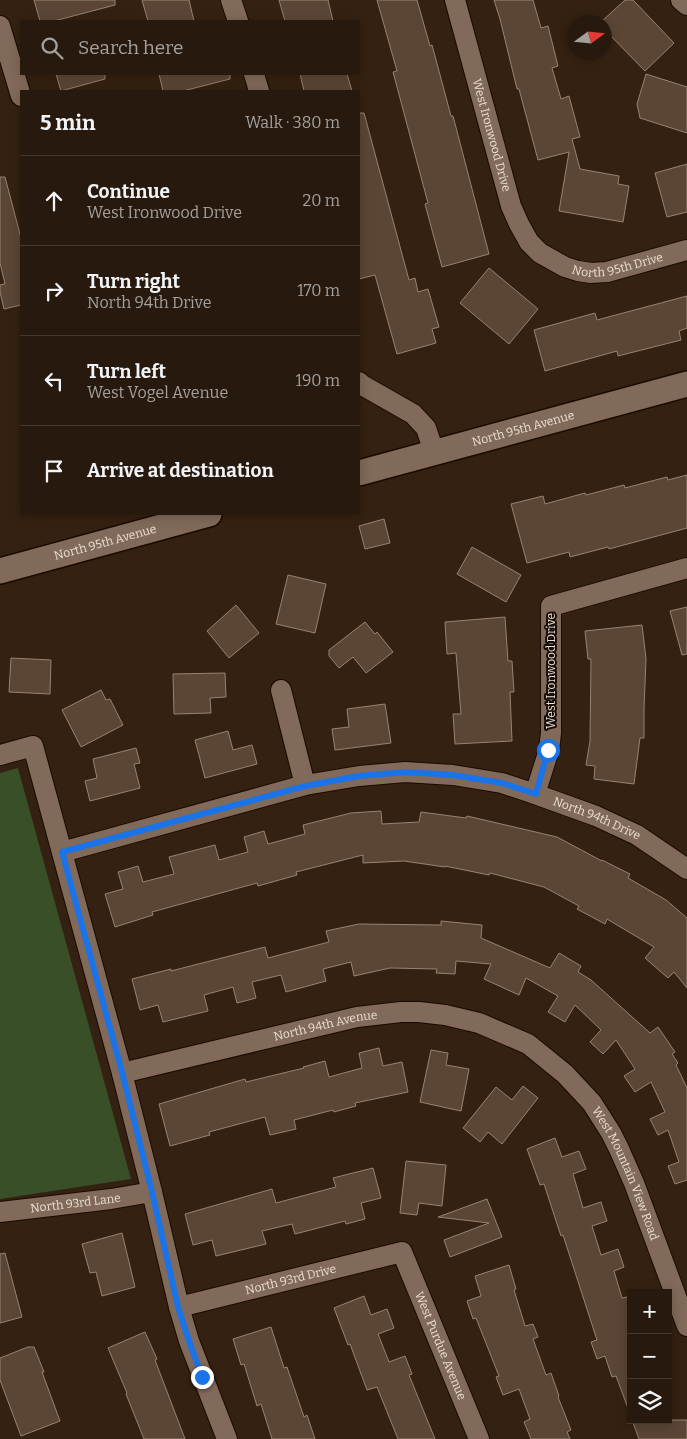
<!DOCTYPE html>
<html lang="en">
<head>
<meta charset="utf-8">
<style>
  :root { --surface:#27190d; --page:#33261b; --text:#f1f3f6; --muted:#a4a09d; --line:#43382e }
  body { margin:0; font-family:Bitter,serif; background:var(--page); color:var(--text) }
  .controls { position:absolute; right:15px; bottom:15px; display:grid; overflow:hidden; border-radius:0px; box-shadow:0 2px 12px #0003 }
  .controls button { width:45px; height:45px; display:grid; place-items:center; padding:0; border:0; border-bottom:1px solid var(--line); background:var(--surface); color:var(--text); font:25px sans-serif }
  .compass { position:absolute; left:567px; top:15px; width:45px; height:45px; border-radius:50%; background:var(--surface); box-shadow:0 2px 12px #0003; rotate:75deg }
  .stop { position:absolute; width:15px; height:15px; margin:-11px; border:4px solid #1a73e8; border-radius:50%; background:#fff }
  .stop.end { background:#1a73e8; border-color:#fff; box-shadow:0 1px 5px #0008 }
  .list { margin:0; padding:0; list-style:none }
  h2 { display:flex; justify-content:space-between; align-items:center; height:65px; margin:0; padding:0 20px; font-size:21px }
  h2 small { font-size:16px; font-weight:400; color:var(--muted) }
  .list li { display:grid; grid-template-columns:32px 1fr auto; gap:15px; align-items:center; box-sizing:border-box; height:90px; padding:0 20px; border-top:1px solid var(--line) }
  .list b { display:block; font-size:19px; white-space:nowrap }
  .list p { margin:0; font-size:16px; white-space:nowrap; color:var(--muted) }
  .list em { font-size:16px; font-style:normal; color:var(--muted) }
  .icon { flex:none; width:28px; height:28px; fill:none; stroke:currentColor; stroke-width:2; stroke-linecap:round; stroke-linejoin:round }
  .map { position:relative; flex:none; width:687px; height:1439px; overflow:hidden }
  .search { position:absolute; background:var(--surface); box-shadow:0 2px 12px #0003; left:20px; top:20px; width:340px; height:55px; display:flex; align-items:center; gap:12px; box-sizing:border-box; padding:0 18px; border-radius:0px; color:var(--muted); font-size:19px }
  .panel { position:absolute; background:var(--surface); box-shadow:0 2px 12px #0003; left:20px; top:90px; width:340px; height:425px; border-radius:0px }
  .map>svg:first-child { display:block }
</style>
</head>
<body>
<div class="map">
<svg width="687" height="1439" viewBox="0 0 687 1439">
  <rect width="100%" height="100%" fill="#342111"/>
  <path fill="#384f28" d="M18 768 131 1179 0 1199V773Z"/>
  <g fill="#5b4636" stroke="#998270">
    <path d="M34 0H115V5L54 21H40Z"/>
    <path d="M142 0H189L194 21H148Z"/>
    <path d="M279 0H328L333 21H285Z"/>
    <path d="M377 0H417L430 46 432 45 451 116H453L489 254 442 267 425 204 428 203 393 72 397 71Z"/>
    <path d="M494 0H533L541 28 548 26 558 66 552 68 561 99 569 96 580 137 572 139 580 169 619 176 618 184 629 186 623 222 559 211 569 152 538 160 519 89H517L500 19Z"/>
    <path d="M625 0H633L674 43 645 71 604 29V22H601Z"/>
    <path d="M56 74H105V79L61 91Z"/>
    <path d="M159 74H230V79L183 91H163Z"/>
    <path d="M300 74H347L352 91H304Z"/>
    <path d="M646 74 687 87V133L640 118 637 104Z"/>
    <path d="M359 113H364L409 280 415 278 418 292 428 289 439 327 432 329 436 343 397 354 375 275 359 279Z"/>
    <path d="M687 164V212L667 217 655 173Z"/>
    <path d="M0 177H5L21 238V305L4 309 0 292V285L5 284 0 263Z"/>
    <path d="M489 268 538 309 509 344 460 303Z"/>
    <path d="M687 296V328L679 331 681 340 618 356 617 351 545 371 534 330 595 313 597 320Z"/>
    <path d="M687 475V528L609 549 608 547 570 557 569 552 527 563 511 504 543 496 545 504 585 493 586 495 624 485 625 488 667 477 668 480Z"/>
    <path d="M384 519 390 543 365 549 359 526Z"/>
    <path d="M472 547 521 575 506 602 457 574Z"/>
    <path d="M288 575 326 584 315 633 276 624Z"/>
    <path d="M236 605 259 633 229 658 207 631Z"/>
    <path d="M687 607V654L682 655 670 611Z"/>
    <path d="M505 617 508 661H512L514 692H510L512 741 455 744 453 714H461L456 653 447 654 445 622Z"/>
    <path d="M365 622 375 634 377 632 393 652 366 673 353 657 339 668 329 656V650Z"/>
    <path d="M642 625 646 659 644 709V738H640L634 784 594 779 595 766 586 765 590 741 591 659H588L585 631Z"/>
    <path d="M11 658 51 660 50 694 9 692Z"/>
    <path d="M225 673 226 697 210 698 211 713 174 714 173 674Z"/>
    <path d="M101 690 106 700 110 699 123 725 81 747 62 710Z"/>
    <path d="M385 704 391 743 335 750 332 729 349 727 347 709Z"/>
    <path d="M228 731 233 750 252 745 257 764 205 778 195 740Z"/>
    <path d="M136 748 140 763 134 764 140 788 90 801 85 781 97 778 93 759Z"/>
    <path d="M381 811 382 824 419 822 421 812 466 818 467 816 557 837 602 861V860L630 874 628 878 666 900 687 918V988L674 972 668 978 645 958 654 947 607 919 605 924 577 909 579 906 544 887 490 873 489 875 445 866V867L404 861 363 863V855L296 872 297 875 258 886 257 883 152 912 153 915 115 927 105 894 123 889 118 872 138 866 143 882 174 874 169 857 215 845 219 860 248 852 244 837 264 831 268 844 305 834 303 825 351 813Z"/>
    <path d="M441 921 482 925 481 938 550 968 559 953 581 966 578 972 591 980 650 1033 658 1027 675 1052 672 1054 678 1063 676 1065 687 1088V1180L675 1184 668 1166 679 1162 668 1130 658 1135 650 1119 665 1112 651 1082 635 1092 624 1076 635 1069 616 1040 603 1054 590 1042 601 1030 575 1005 565 1022 548 1012 558 996 526 978 519 995 484 979 491 964 456 961 455 974 436 973 437 969 390 968 354 976 351 962 323 969 326 981 286 992 281 975 252 982 256 998 237 1003 233 987 204 995 208 1011 163 1022 158 1005 140 1010 132 979 171 969V971L265 947 268 958 329 942 326 931 359 924 441 925Z"/>
    <path d="M379 1048 383 1066 402 1062 408 1092 355 1103 356 1106 334 1112 333 1110 294 1120 296 1129 270 1135 265 1117 209 1132 210 1135 170 1146 159 1104 245 1079 246 1082 304 1068 303 1067 325 1061 329 1077 362 1068 359 1053Z"/>
    <path d="M431 1050 448 1053 446 1065 469 1069 461 1111 420 1102Z"/>
    <path d="M523 1086 538 1098 502 1144 488 1132 480 1142 463 1128 496 1087 512 1100Z"/>
    <path d="M555 1138 562 1157 579 1151 586 1169 573 1174 583 1208 601 1202 607 1221 592 1226 601 1255 618 1249 624 1267 614 1271 622 1298 631 1296V1411H629L616 1376 612 1377 605 1356 597 1359 591 1342 597 1340 563 1235 561 1236 544 1184 540 1185 527 1149Z"/>
    <path d="M406 1161 446 1165 442 1206 419 1203 417 1215 400 1213Z"/>
    <path d="M373 1168 381 1198 361 1203 365 1219 346 1224 345 1221 295 1234 292 1224 262 1231 266 1244 216 1256 212 1240 193 1245 185 1214 272 1189 276 1203 336 1187 333 1178Z"/>
    <path d="M487 1199 502 1237 450 1257 444 1240 489 1223 438 1217Z"/>
    <path d="M122 1233 135 1287 102 1296 96 1272 90 1273 82 1244Z"/>
    <path d="M5 1253 22 1317 0 1323V1254Z"/>
    <path d="M509 1265 516 1289 514 1290 525 1326 533 1324 538 1337 533 1339 546 1375 551 1373 559 1396 558 1397 571 1430 567 1432 570 1439H531L524 1422 530 1419 519 1389 503 1395 496 1377 499 1376 476 1318 473 1319 467 1301 481 1296 475 1276Z"/>
    <path d="M364 1296 371 1315 387 1309 394 1328 378 1334 389 1362 405 1356 412 1374 409 1375 435 1439H398L377 1387 367 1390 350 1344 348 1345 334 1308Z"/>
    <path d="M271 1327 284 1368 287 1367 304 1417 307 1415 315 1439H272L261 1404 257 1406 244 1364 241 1365 233 1339Z"/>
    <path d="M145 1332 157 1359 155 1360 185 1439H144L126 1394 127 1393 108 1348Z"/>
    <path d="M28 1347H34L44 1372H42L60 1421 21 1436 0 1380V1358Z"/>
    <path d="M632 1420H687V1439H639Z"/>
  </g>
  <g fill="none" stroke-linecap="round" stroke-linejoin="round">
    <g stroke="#1b0a00" stroke-width="22">
      <g id="minor">
        <path d="M231 0 238 21"/>
        <path id="s1" d="M455 0 511 206 519 224 529 242 540 253 565 267 578 271 591 273 607 272 687 250"/>
        <path d="M681 0 687 5"/>
        <path d="M0 26 21 96"/>
        <path d="M254 74 259 91"/>
        <path d="M359 382 362 385 413 414 426 428 434 452"/>
        <path d="M281 690 305 785"/>
        <path d="M0 755 33 746 122 1073 152 1192 179 1307 189 1341 227 1439"/>
        <path d="M535 794 549 750 551 733V606L687 568"/>
        <path id="s2" d="M62 852 305 785 359 776 405 772 453 775 502 783 535 794 596 816 637 835 687 869"/>
        <path id="s3" d="M122 1073 357 1017 401 1012H419L445 1015 479 1023 528 1044 565 1074 592 1103 611 1133 619 1149 634 1183 687 1326"/>
        <path id="s4" d="M0 1212 111 1199 152 1192"/>
        <path id="s5" d="M179 1307 402 1252 479 1439"/>
      </g>
    </g>
    <g stroke="#1b0a00" stroke-width="28">
      <g id="tertiary">
        <path id="s6" d="M359 473 687 384"/>
        <path id="s7" d="M0 571 209 514"/>
      </g>
    </g>
    <use href="#minor" stroke="#816a59" stroke-width="20"/>
    <use href="#tertiary" stroke="#816a59" stroke-width="25"/>
  </g>
  <g fill="none" stroke-linecap="round" stroke-linejoin="round">
    <path stroke="#1a73e8" stroke-width="6" d="M202 1377 189 1341 178 1307 152 1192 122 1072 62 852 305 786 359 776 405 772 453 775 502 783 536 794 548 750"/>
  </g>
  <g text-anchor="middle" stroke-width="4" stroke-linejoin="round" paint-order="stroke">
    <g font-size="12" fill="#ebded4" stroke="#150d06">
      <text dy="4" stroke="none"><textPath href="#s1" startOffset="140">West Ironwood Drive</textPath></text>
      <text dy="4" stroke="none"><textPath href="#s1" startOffset="352">North 95th Drive</textPath></text>
      <text dy="4" stroke="none"><textPath href="#s6" startOffset="170">North 95th Avenue</textPath></text>
      <text dy="4" stroke="none"><textPath href="#s7" startOffset="109">North 95th Avenue</textPath></text>
      <text transform="translate(551 671) rotate(-90)" y="4">West Ironwood Drive</text>
      <text dy="4" stroke="none"><textPath href="#s2" startOffset="552">North 94th Drive</textPath></text>
      <text dy="4" stroke="none"><textPath href="#s3" startOffset="209">North 94th Avenue</textPath></text>
      <text dy="4" stroke="none"><textPath href="#s3" startOffset="584">West Mountain View Road</textPath></text>
      <text dy="4" stroke="none"><textPath href="#s4" startOffset="76">North 93rd Lane</textPath></text>
      <text dy="4" stroke="none"><textPath href="#s5" startOffset="115">North 93rd Drive</textPath></text>
      <text dy="4" stroke="none"><textPath href="#s5" startOffset="331">West Purdue Avenue</textPath></text>
    </g>
  </g>
</svg>
<div class="controls">
<button>+</button>
<button>−</button>
<button><svg class="icon" aria-label="layers" viewBox="0 0 24 24"><path d="M12 4l9 5-9 5-9-5zM3 14l9 5 9-5"/></svg></button>
</div>
<svg class="compass" viewBox="-18 -18 36 36"><path d="M0-13l5 13h-10z" fill="#e53935"/><path d="M0 13l5-13h-10z" fill="#a4a09d"/></svg>
<div class="stop" style="left:548px;top:750px"></div>
<div class="stop end" style="left:202px;top:1377px"></div>
<div class="search"><svg class="icon" aria-label="search" viewBox="0 0 24 24"><circle cx="10" cy="10" r="6"/><path d="M15 15l6 6"/></svg>Search here</div>
<section class="panel">
<h2>5 min<small>Walk · 380 m</small></h2>
<ul class="list">
<li><svg class="icon" aria-label="ahead" viewBox="0 0 24 24"><path d="M12 20V5M6 11l6-6 6 6"/></svg><div><b>Continue</b><p>West Ironwood Drive</p></div><em>20 m</em></li>
<li><svg class="icon" aria-label="right" viewBox="0 0 24 24"><path d="M7 20v-9h11M14 6l5 5-5 5"/></svg><div><b>Turn right</b><p>North 94th Drive</p></div><em>170 m</em></li>
<li><svg class="icon" aria-label="left" viewBox="0 0 24 24"><path d="M17 20v-9H6M10 6l-5 5 5 5"/></svg><div><b>Turn left</b><p>West Vogel Avenue</p></div><em>190 m</em></li>
<li><svg class="icon" aria-label="arrive" viewBox="0 0 24 24"><path d="M6 21V4h12l-3 4 3 4H6"/></svg><div><b>Arrive at destination</b></div></li>
</ul>
</section>
</div>
</body>
</html>
